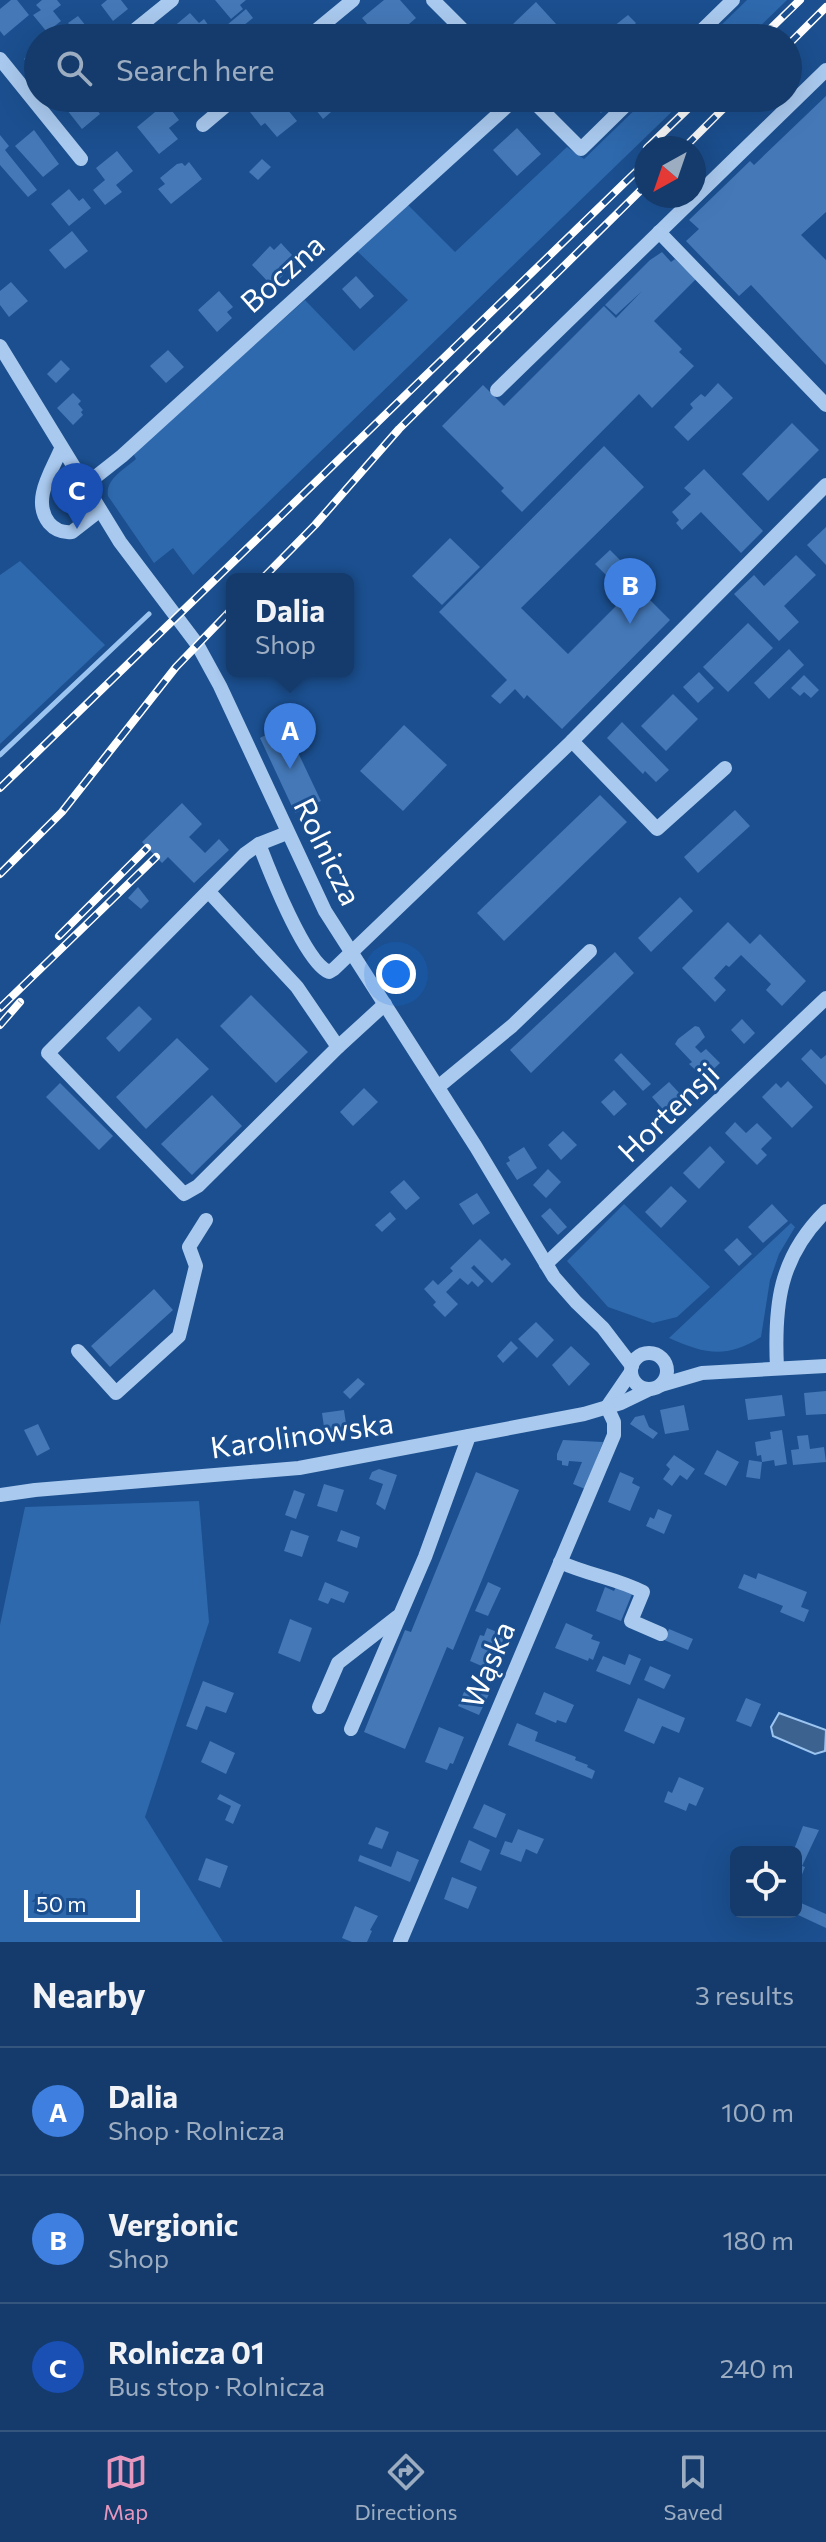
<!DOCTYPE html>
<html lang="en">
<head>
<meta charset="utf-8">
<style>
  :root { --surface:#143b6b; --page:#1d4271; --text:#f1f3f6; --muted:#9dadc1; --line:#33557e; --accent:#e797bd }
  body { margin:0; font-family:Commissioner,sans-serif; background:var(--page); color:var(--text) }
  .controls { position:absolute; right:24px; bottom:24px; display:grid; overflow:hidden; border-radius:12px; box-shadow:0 8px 32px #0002 }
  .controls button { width:72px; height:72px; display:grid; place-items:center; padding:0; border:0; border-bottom:2px solid var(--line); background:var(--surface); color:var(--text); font:40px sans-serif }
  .compass { position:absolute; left:634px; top:136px; width:72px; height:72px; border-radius:50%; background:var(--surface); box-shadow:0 8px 32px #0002; rotate:220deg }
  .scale { position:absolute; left:24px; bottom:20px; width:116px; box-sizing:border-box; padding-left:8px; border:4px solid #fff; border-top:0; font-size:22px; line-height:28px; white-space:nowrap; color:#fff; -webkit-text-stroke:6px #1b4f8f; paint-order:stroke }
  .you { position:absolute; left:396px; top:974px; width:28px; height:28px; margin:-20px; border:6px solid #fff; border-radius:50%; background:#1a73e8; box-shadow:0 0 0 12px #1a73e833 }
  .badge { display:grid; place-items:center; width:52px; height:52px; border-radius:50%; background:var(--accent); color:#fff; font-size:26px; font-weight:700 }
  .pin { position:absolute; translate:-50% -66px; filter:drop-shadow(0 2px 4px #0008) }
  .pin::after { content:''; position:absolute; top:42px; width:28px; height:24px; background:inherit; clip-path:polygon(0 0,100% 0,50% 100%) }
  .popup { position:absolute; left:226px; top:573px; width:128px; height:104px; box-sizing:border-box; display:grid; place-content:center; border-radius:12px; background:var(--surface); filter:drop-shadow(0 2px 6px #0005); font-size:26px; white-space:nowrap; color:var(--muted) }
  .popup b { font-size:30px; color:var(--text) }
  .popup::after { content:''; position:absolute; left:50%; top:100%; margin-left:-16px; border:16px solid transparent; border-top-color:var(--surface) }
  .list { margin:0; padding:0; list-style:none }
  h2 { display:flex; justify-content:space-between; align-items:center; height:104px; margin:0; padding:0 32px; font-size:34px }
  h2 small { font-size:26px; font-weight:400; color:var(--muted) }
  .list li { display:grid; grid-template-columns:52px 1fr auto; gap:24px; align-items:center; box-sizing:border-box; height:128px; padding:0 32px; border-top:2px solid var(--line) }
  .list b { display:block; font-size:30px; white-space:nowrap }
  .list p { margin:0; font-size:26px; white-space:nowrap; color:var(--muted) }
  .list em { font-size:26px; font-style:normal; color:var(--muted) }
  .icon { flex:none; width:44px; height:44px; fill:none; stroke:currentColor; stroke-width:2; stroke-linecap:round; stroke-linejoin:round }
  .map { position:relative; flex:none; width:826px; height:1942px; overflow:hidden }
  .search { position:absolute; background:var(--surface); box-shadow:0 8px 32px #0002; left:24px; right:24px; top:24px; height:88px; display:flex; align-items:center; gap:20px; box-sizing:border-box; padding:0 28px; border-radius:44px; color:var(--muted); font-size:30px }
  .sheet { height:488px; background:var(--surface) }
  nav { display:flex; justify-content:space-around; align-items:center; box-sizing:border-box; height:112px; border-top:2px solid var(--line); background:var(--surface); font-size:22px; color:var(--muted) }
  nav a { display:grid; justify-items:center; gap:4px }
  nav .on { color:var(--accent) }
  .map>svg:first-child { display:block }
</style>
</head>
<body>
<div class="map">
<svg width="826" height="1942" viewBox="0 0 826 1942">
  <rect width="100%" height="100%" fill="#1b4f8f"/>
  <g fill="#2e69ad">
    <path d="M747 0H787L748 38H708Z"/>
    <path d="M647 98H686L193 575 173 548 154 563 108 496C105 479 125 469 136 459L133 453 305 300 354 351 408 300 356 250 408 205 455 252 567 147 584 159Z"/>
    <path d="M20 561 105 645 0 744V575Z"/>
    <path d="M624 1204 710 1287 677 1317 653 1323 608 1307 567 1261Z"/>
    <path d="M791 1223 795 1227 779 1254 770 1280 761 1337C726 1359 705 1354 669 1338Z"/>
    <path d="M199 1501 209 1622 145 1817 223 1942H0V1625L25 1507Z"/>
  </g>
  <path fill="#3c6290" stroke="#9cc4f0" stroke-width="2" d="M779 1713 826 1730 825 1751 815 1754 773 1736 771 1727Z"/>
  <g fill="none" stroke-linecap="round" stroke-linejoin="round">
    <path stroke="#9cc4f0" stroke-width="5" d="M0 755 149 614"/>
  </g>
  <g fill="#4478b7">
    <path d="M11 0H17L29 15 4 36 0 31V9Z"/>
    <path d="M42 0H57L61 5 53 11 61 21 47 32 33 15 41 10 36 5Z"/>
    <path d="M107 0H121L128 9 113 21 101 5Z"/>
    <path d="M215 0H246L240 5 243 9 231 19Z"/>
    <path d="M384 0H400L416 18 395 36 391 31 379 38 362 18Z"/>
    <path d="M536 2 557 25 552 30 560 38H526L513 24Z"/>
    <path d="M246 9 253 18 234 33 227 25Z"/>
    <path d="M190 13 199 23 204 19 213 32 208 36 210 38H181L172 28Z"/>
    <path d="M628 15 636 23 620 38H599Z"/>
    <path d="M78 16 94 36 92 38H68L64 33 72 27 68 23Z"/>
    <path d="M38 48V77L24 59Z"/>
    <path d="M826 96V212L801 235 826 260V365L751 285 739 296 686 241 699 229 689 220 750 161 754 165Z"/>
    <path d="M82 98H88L100 114 82 129 67 110Z"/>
    <path d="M271 98H305L287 109 297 121 277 137 265 123 261 126 250 112Z"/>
    <path d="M319 98H331L338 106 323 119 316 110 320 106 316 101Z"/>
    <path d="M586 98H616L601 113Z"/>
    <path d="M166 103 179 120 169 128 178 139 159 154 137 127Z"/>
    <path d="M517 128 541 154 517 176 493 150Z"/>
    <path d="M34 130 59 164 43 177 15 146Z"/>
    <path d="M0 135 9 146 5 150 37 190 28 197 0 165Z"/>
    <path d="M117 151 133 171 116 185 122 192 105 205 93 190 105 180 96 168Z"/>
    <path d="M262 159 271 167 258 180 249 172Z"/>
    <path d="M189 162 202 179 171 204 158 189 165 184 160 178 177 164 182 163 185 166Z"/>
    <path d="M69 189 79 201 83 198 91 208 69 226 51 204Z"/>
    <path d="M72 231 88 251 65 269 49 250Z"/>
    <path d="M281 243 292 255 279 268 284 274 272 286 252 265 270 246 274 250Z"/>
    <path d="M662 252 671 262 675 259 696 279 654 321 682 349 679 352 694 366 652 408 639 394 522 512 501 491 504 488 442 426 483 385 504 406 604 306 616 318 642 291 616 315 605 305 650 260Z"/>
    <path d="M356 276 374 296 360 309 342 289Z"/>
    <path d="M11 282 28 301 9 317 0 305V291Z"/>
    <path d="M219 291 233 307 227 312 232 318 217 332 198 310Z"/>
    <path d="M168 350 184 367 166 383 150 366Z"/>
    <path d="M61 360 70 369 56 383 47 374Z"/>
    <path d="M718 383 733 398 688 441 674 427 693 408 690 404 701 394 705 397Z"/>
    <path d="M73 393 81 401 78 404 83 410 81 412 83 415 73 425 57 408Z"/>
    <path d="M792 423 819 450 768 501 742 474Z"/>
    <path d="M604 446 644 487 521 608 568 654 636 586 670 620 562 729 527 695 524 699 515 689 500 704 491 696 507 680 439 612Z"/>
    <path d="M704 469 763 531 741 553 701 512 682 530 676 523 679 520 672 512 691 494 684 488Z"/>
    <path d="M826 527V565L807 545Z"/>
    <path d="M450 538 480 567 442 605 412 576Z"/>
    <path d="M610 550 625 565 610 579 595 564Z"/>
    <path d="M796 555 816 575 784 606 799 622 779 641 734 594 754 575 764 586Z"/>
    <path d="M748 623 773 648 728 692 703 667Z"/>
    <path d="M789 649 804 665 769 699 754 683Z"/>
    <path d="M699 672 714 688 698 703 683 687Z"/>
    <path d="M804 675 819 690 811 698 804 692 800 696 791 688Z"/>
    <path d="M673 694 698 719 666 751 641 726Z"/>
    <path d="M622 722 669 770 656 782 645 771 643 774 607 738Z"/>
    <path d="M285 725 321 801 295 813 260 738Z"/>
    <path d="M404 725 447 765 403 811 360 771Z"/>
    <path d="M600 795 627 822 504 941 477 913Z"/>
    <path d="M182 803 202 824 189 837 205 853 219 839 229 850 194 883 168 857 162 863 142 842Z"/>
    <path d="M735 810 750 826 698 873 684 857Z"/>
    <path d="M138 887 149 901 141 909 128 898Z"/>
    <path d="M680 897 693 911 651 952 638 938Z"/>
    <path d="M728 922 750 944 760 934 806 981 782 1006 766 990 771 984 741 955 729 967 726 965 714 978 726 990 715 1002 682 968Z"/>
    <path d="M615 952 634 973 531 1073 510 1050Z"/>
    <path d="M251 995 308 1052 276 1083 220 1026Z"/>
    <path d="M139 1006 152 1019 119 1052 106 1038Z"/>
    <path d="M742 1019 755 1033 744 1044 731 1030Z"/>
    <path d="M695 1026 699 1027 705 1037 695 1047 701 1053 706 1049 720 1063 704 1078 689 1064 692 1062 675 1044 678 1039Z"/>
    <path d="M177 1038 209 1069 146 1129 116 1097Z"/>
    <path d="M811 1049 821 1059 826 1055V1085L801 1059Z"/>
    <path d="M621 1053 651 1084 643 1091 614 1060Z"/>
    <path d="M788 1081 813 1107 792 1128 762 1097 776 1083 781 1088Z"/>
    <path d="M669 1082 684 1098 666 1113 652 1097Z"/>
    <path d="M60 1083 113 1136 99 1150 46 1097Z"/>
    <path d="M364 1088 378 1102 353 1126 340 1112Z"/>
    <path d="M614 1090 627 1104 614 1116 601 1102Z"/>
    <path d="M212 1095 242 1126 192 1175 161 1144Z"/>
    <path d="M735 1122 746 1133 757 1123 772 1138 761 1149 767 1155 757 1165 725 1133Z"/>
    <path d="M563 1131 577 1145 561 1160 548 1145Z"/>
    <path d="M710 1146 725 1162 699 1189 683 1173Z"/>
    <path d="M524 1147 537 1168 517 1180 506 1163 510 1161 508 1157Z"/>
    <path d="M548 1169 561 1182 546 1198 533 1185Z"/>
    <path d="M404 1180 420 1198 406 1210 390 1192Z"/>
    <path d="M671 1186 687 1201 661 1228 645 1212Z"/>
    <path d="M477 1193 490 1213 473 1225 459 1204Z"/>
    <path d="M772 1204 788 1221 763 1243 748 1227Z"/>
    <path d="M550 1208 567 1227 558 1235 541 1216Z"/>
    <path d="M390 1212 396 1219 382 1232 375 1225Z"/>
    <path d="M737 1238 752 1254 739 1266 724 1250Z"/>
    <path d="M480 1239 502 1261 505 1258 511 1264 492 1283 474 1265 471 1268 484 1281 478 1287 472 1281 468 1285 460 1278 446 1292 458 1304 445 1317 433 1305 436 1302 424 1289 433 1280 438 1285 453 1271 450 1268Z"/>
    <path d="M154 1289 173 1310 110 1367 91 1346Z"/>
    <path d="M536 1322 554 1340 537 1358 518 1339Z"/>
    <path d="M511 1341 518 1348 503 1363 497 1356Z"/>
    <path d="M571 1346 590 1364 569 1386 552 1365Z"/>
    <path d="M358 1378 365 1384 350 1399 343 1392Z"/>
    <path d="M826 1391V1414L806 1415 804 1393Z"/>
    <path d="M782 1395 785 1416 748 1420 745 1399Z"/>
    <path d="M684 1405 689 1430 665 1434 660 1410Z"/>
    <path d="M344 1410 347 1430 325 1434 322 1413Z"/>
    <path d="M644 1415 649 1427 658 1433 653 1439 630 1424 635 1417Z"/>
    <path d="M38 1424 50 1449 37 1456 24 1430Z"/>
    <path d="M782 1430 787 1464 775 1466 774 1460 762 1462 761 1455 757 1456 755 1442 771 1439 770 1432Z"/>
    <path d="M808 1435 810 1449 824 1447 826 1462 793 1465 791 1450 799 1449 797 1436Z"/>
    <path d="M563 1440 603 1442 585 1489 573 1484 582 1462 569 1461 568 1466 562 1465V1461L557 1460V1454Z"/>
    <path d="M717 1450 739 1462 726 1486 704 1474Z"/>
    <path d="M674 1455 695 1469 687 1480 680 1475 672 1486 663 1479 670 1469 666 1465Z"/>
    <path d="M749 1460 762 1462 760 1479 746 1477Z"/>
    <path d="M379 1469 397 1475 385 1510 376 1504 383 1484 369 1479 372 1472Z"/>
    <path d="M476 1472 519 1490 453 1650 447 1647 405 1749 364 1732 405 1630 411 1632Z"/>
    <path d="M620 1472 634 1478 632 1483 640 1487 630 1511 608 1502Z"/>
    <path d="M324 1484 344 1490 337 1512 317 1506Z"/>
    <path d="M294 1490 305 1494 296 1519 285 1515Z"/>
    <path d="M658 1509 672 1515 664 1534 646 1526 650 1517 654 1519Z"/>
    <path d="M291 1530 309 1536 302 1557 284 1551Z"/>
    <path d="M341 1530 360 1537 357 1548 337 1541Z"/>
    <path d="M758 1573 807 1592 801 1607 809 1610 804 1622 780 1612 783 1606 738 1588 744 1574 756 1579Z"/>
    <path d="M325 1582 349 1592 344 1603 331 1598 328 1604 318 1600Z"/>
    <path d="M488 1582 501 1588 488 1616 475 1611Z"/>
    <path d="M605 1587 614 1591 616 1587 632 1594 621 1621 596 1611Z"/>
    <path d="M290 1619 312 1628 300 1662 278 1653Z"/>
    <path d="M566 1623 593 1635 591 1639 600 1642 593 1660 589 1658 588 1661 555 1648Z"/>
    <path d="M487 1628 505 1635 491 1670 470 1661 480 1635 484 1636Z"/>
    <path d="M669 1629 693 1639 688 1650 664 1640Z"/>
    <path d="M629 1654 641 1659 630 1685 596 1671 603 1656 625 1665Z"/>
    <path d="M650 1666 671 1675 664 1689 644 1680Z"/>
    <path d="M203 1681 234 1693 226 1713 206 1706 197 1730 186 1726Z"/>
    <path d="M467 1685 489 1694 479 1715 458 1706Z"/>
    <path d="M544 1692 574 1705 566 1723 557 1720 556 1723 535 1714Z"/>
    <path d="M638 1698 685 1718 679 1733 662 1726 654 1744 624 1731Z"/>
    <path d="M746 1698 761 1704 751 1727 736 1721Z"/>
    <path d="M517 1723 538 1732 535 1741 576 1757 575 1760 588 1765 587 1767 595 1771 592 1779 508 1745Z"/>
    <path d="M439 1727 464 1737 453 1764 450 1763 447 1770 425 1762Z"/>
    <path d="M210 1741 235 1753 226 1774 201 1762Z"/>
    <path d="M679 1777 704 1788 696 1806 689 1803 686 1811 664 1802 668 1791 672 1793Z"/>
    <path d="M220 1794 241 1805 233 1824 225 1820 231 1806 217 1799Z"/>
    <path d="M484 1804 506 1814 496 1838 473 1828Z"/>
    <path d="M803 1826 819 1830 802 1866 805 1867 799 1882 796 1880V1852H793Z"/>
    <path d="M376 1827 389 1832 382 1849 368 1844Z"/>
    <path d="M518 1829 544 1839 537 1854 526 1849 521 1862 500 1854 505 1841 512 1843Z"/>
    <path d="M469 1840 490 1850 481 1871 460 1862Z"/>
    <path d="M397 1851 419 1860 410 1882 358 1861 360 1855 391 1867Z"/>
    <path d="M206 1858 228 1866 220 1888 198 1880Z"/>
    <path d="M452 1877 477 1887 468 1909 444 1899Z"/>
    <path d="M801 1903 826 1914V1928L796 1914Z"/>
    <path d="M355 1906 378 1916 370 1930 372 1931 367 1942H352L342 1938Z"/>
  </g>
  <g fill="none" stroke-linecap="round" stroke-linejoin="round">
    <g stroke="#a9c9ee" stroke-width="14">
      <path d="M433 0 471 38"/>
      <path d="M125 38 172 0"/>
      <path d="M307 38 353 0"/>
      <path d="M694 38 733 0"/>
      <path d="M0 59 81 159"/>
      <path d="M530 98 581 149 633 98"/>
      <path d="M203 125 235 98"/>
      <path d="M659 232 826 405"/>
      <path d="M0 346 120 542 197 644 220 686 325 911 476 1147 554 1277 576 1302 603 1328 632 1366"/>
      <path d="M497 390 826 70"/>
      <path d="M61 449C52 471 31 500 49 523 55 530 62 533 72 532L99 511"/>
      <path d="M84 486 122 456 516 98"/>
      <path d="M572 741 657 829 725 768"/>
      <path d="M287 833 259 844 245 854 48 1053 184 1194 198 1186 338 1047 385 1004"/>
      <path d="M259 844C269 870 305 963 329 972L334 969 572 741 826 485"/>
      <path d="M209 892 297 987 338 1047"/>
      <path d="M438 1087 512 1026 590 951"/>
      <path d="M546 1264 826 998"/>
      <path d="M78 1351 116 1393 179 1336 196 1266 189 1247 206 1220"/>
      <circle cx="649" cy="1371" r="18"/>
      <path d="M777 1368C774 1305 779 1257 826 1211"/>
      <path d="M661 1385 702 1373 826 1366"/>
      <path d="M607 1407 631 1372"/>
      <path d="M0 1495 35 1490 299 1468 584 1414 621 1403 650 1389"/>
      <path d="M560 1562C588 1575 616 1578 643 1592L631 1621 661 1634"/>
      <path d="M319 1707 338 1663 397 1617"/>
      <path d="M351 1729 425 1557 469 1436"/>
      <path d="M400 1942 614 1435V1422L607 1407"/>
    </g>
    <g stroke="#fff" stroke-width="8">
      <g id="rail">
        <path d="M761 38 800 0"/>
        <path d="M788 45 826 7"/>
        <path d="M647 148 699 98"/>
        <path d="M684 148 734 98"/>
        <path d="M262 579 315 525 399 429 646 185"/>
        <path d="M0 788 646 162"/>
        <path d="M0 874 62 812 176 667 232 609"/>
        <path d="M59 936 147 848"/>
        <path d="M0 1008 156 857"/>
        <path d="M0 1025 20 1002"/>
      </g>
    </g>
    <use href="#rail" stroke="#1b4f8f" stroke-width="5" stroke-dasharray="15" stroke-linecap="butt"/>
  </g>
  <g text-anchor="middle" stroke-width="6" stroke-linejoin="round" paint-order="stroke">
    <g font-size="30" fill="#fff" stroke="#1b4f8f">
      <text transform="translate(283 274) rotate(-42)" y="10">Boczna</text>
      <text transform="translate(327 852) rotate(64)" y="10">Rolnicza</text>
      <text transform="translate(669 1113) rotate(-44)" y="10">Hortensji</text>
      <text transform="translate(302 1436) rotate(-8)" y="10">Karolinowska</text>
      <text transform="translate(489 1665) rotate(-67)" y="10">Wąska</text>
    </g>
  </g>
</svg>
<div class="controls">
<button><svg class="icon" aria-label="locate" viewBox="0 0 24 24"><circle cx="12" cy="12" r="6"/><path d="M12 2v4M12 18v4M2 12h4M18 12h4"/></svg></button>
</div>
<svg class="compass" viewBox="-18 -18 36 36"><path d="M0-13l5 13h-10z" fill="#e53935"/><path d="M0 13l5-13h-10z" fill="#9dadc1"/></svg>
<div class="scale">50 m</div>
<div class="you"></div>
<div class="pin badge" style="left:290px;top:769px;background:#3f7fe0">A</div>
<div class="popup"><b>Dalia</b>Shop</div>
<div class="pin badge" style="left:630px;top:624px;background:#3f7fe0">B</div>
<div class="pin badge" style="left:77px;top:529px;background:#1a4fb4">C</div>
<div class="search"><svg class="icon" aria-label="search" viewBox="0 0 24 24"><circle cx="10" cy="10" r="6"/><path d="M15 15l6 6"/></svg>Search here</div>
</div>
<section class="sheet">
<h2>Nearby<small>3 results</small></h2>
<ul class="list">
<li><span class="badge" style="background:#3f7fe0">A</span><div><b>Dalia</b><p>Shop · Rolnicza</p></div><em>100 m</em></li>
<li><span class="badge" style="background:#3f7fe0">B</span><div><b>Vergionic</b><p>Shop</p></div><em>180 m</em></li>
<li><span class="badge" style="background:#1a4fb4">C</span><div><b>Rolnicza 01</b><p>Bus stop · Rolnicza</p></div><em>240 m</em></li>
</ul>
</section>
<nav>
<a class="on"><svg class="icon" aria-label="map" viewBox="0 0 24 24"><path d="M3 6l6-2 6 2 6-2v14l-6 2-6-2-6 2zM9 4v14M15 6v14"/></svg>Map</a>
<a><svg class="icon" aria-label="directions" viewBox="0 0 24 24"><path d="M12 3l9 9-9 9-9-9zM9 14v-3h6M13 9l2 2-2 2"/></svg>Directions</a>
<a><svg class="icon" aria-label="saved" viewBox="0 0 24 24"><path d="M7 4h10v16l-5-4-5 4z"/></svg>Saved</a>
</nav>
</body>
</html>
